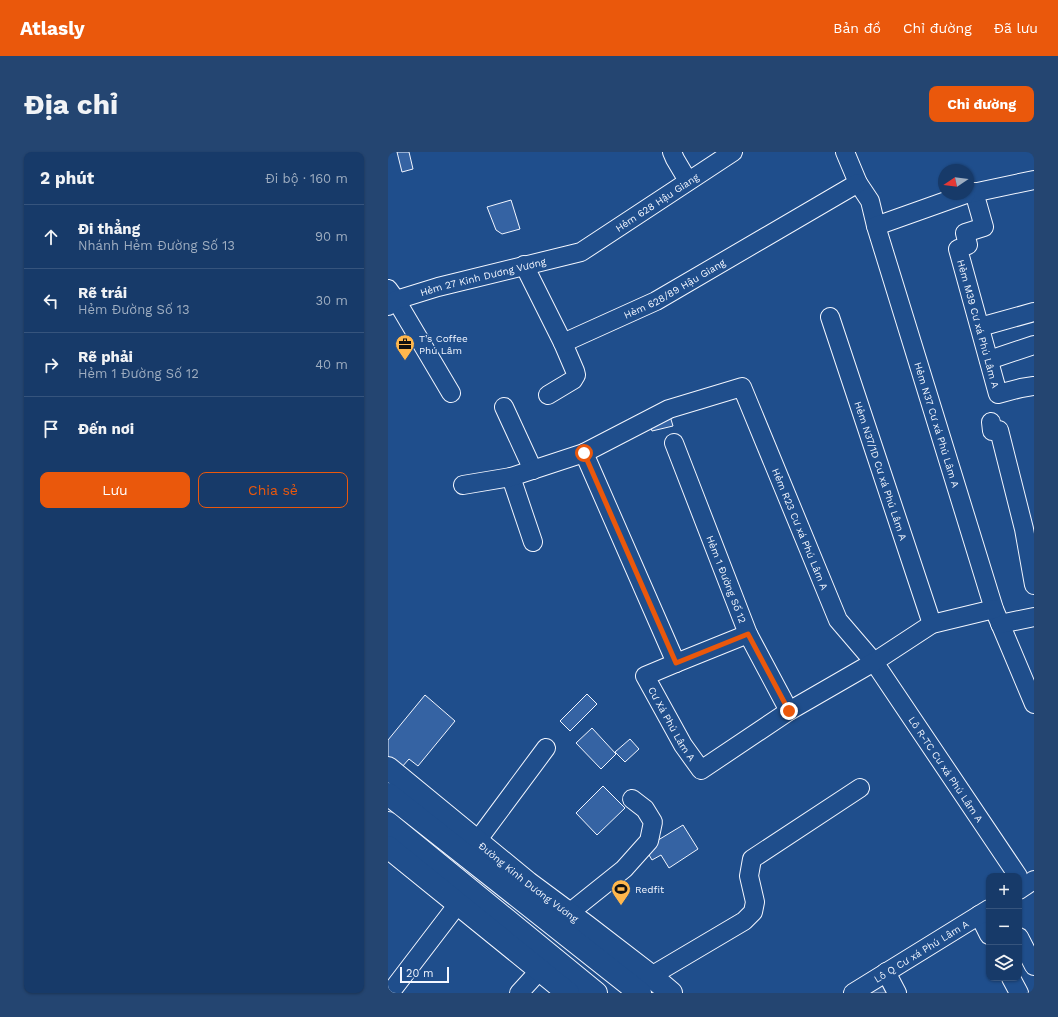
<!DOCTYPE html>
<html lang="vi">
<head>
<meta charset="utf-8">
<style>
  :root { --surface:#173a69; --page:#244571; --text:#f1f3f6; --muted:#9eadc0; --line:#36547d; --accent:#ea580c }
  body { margin:0; font-family:"Work Sans",sans-serif; background:var(--page); color:var(--text) }
  .controls { position:absolute; right:12px; bottom:12px; display:grid; overflow:hidden; border-radius:8px; box-shadow:0 1px 3px #0004 }
  .controls button { width:36px; height:36px; display:grid; place-items:center; padding:0; border:0; border-bottom:1px solid var(--line); background:var(--surface); color:var(--text); font:20px sans-serif }
  .compass { position:absolute; left:550px; top:12px; width:36px; height:36px; border-radius:50%; background:var(--surface); box-shadow:0 1px 3px #0004; rotate:257deg }
  .scale { position:absolute; left:12px; bottom:10px; width:49px; box-sizing:border-box; padding-left:4px; border:2px solid #f2f6ff; border-top:0; font-size:11px; line-height:14px; white-space:nowrap; color:#f2f6ff; -webkit-text-stroke:3px #1f4e8c; paint-order:stroke }
  .stop { position:absolute; width:12px; height:12px; margin:-9px; border:3px solid #ea580c; border-radius:50%; background:#fff }
  .stop.end { background:#ea580c; border-color:#fff; box-shadow:0 1px 4px #0008 }
  .list { margin:0; padding:0; list-style:none }
  h2 { display:flex; justify-content:space-between; align-items:center; height:52px; margin:0; padding:0 16px; font-size:17px }
  h2 small { font-size:13px; font-weight:400; color:var(--muted) }
  .list li { display:grid; grid-template-columns:26px 1fr auto; gap:12px; align-items:center; box-sizing:border-box; height:64px; padding:0 16px; border-top:1px solid var(--line) }
  .list b { display:block; font-size:15px; white-space:nowrap }
  .list p { margin:0; font-size:13px; white-space:nowrap; color:var(--muted) }
  .list em { font-size:13px; font-style:normal; color:var(--muted) }
  .actions { display:flex; gap:8px; padding:12px 16px }
  .actions a { flex:1; padding:9px 0; border:1px solid var(--accent); border-radius:8px; text-align:center; font-size:14px; color:var(--accent) }
  .actions .main { background:var(--accent); color:#fff }
  .icon { flex:none; width:22px; height:22px; fill:none; stroke:currentColor; stroke-width:2; stroke-linecap:round; stroke-linejoin:round }
  .map { position:relative; flex:none; width:646px; height:841px; overflow:hidden; border-radius:8px }
  header { display:flex; align-items:center; gap:24px; box-sizing:border-box; height:56px; padding:0 20px; background:var(--accent); color:#fff }
  header strong { font-size:19px }
  nav { display:flex; gap:22px; margin-inline-start:auto; font-size:14px }
  .intro { display:flex; align-items:center; justify-content:space-between; box-sizing:border-box; height:96px; padding:0 24px }
  h1 { margin:0; font-size:28px }
  .button { padding:10px 18px; border-radius:8px; background:var(--accent); color:#fff; font-size:14px; font-weight:700 }
  main { display:flex; gap:24px; padding:0 24px }
  aside { flex:1; background:var(--surface); border-radius:8px; box-shadow:0 1px 3px #0004 }
  .map>svg:first-child { display:block }
</style>
</head>
<body>
<header>
<strong>Atlasly</strong>
<nav><a>Bản đồ</a><a>Chỉ đường</a><a>Đã lưu</a></nav>
</header>
<div class="intro"><h1>Địa chỉ</h1><a class="button">Chỉ đường</a></div>
<main>
<aside>
<h2>2 phút<small>Đi bộ · 160 m</small></h2>
<ul class="list">
<li><svg class="icon" aria-label="ahead" viewBox="0 0 24 24"><path d="M12 20V5M6 11l6-6 6 6"/></svg><div><b>Đi thẳng</b><p>Nhánh Hẻm Đường Số 13</p></div><em>90 m</em></li>
<li><svg class="icon" aria-label="left" viewBox="0 0 24 24"><path d="M17 20v-9H6M10 6l-5 5 5 5"/></svg><div><b>Rẽ trái</b><p>Hẻm Đường Số 13</p></div><em>30 m</em></li>
<li><svg class="icon" aria-label="right" viewBox="0 0 24 24"><path d="M7 20v-9h11M14 6l5 5-5 5"/></svg><div><b>Rẽ phải</b><p>Hẻm 1 Đường Số 12</p></div><em>40 m</em></li>
<li><svg class="icon" aria-label="arrive" viewBox="0 0 24 24"><path d="M6 21V4h12l-3 4 3 4H6"/></svg><div><b>Đến nơi</b></div></li>
</ul>
<div class="actions"><a class="main">Lưu</a><a>Chia sẻ</a></div>
</aside>
<div class="map">
<svg width="646" height="841" viewBox="0 0 646 841">
  <rect width="100%" height="100%" fill="#1f4e8c"/>
  <path fill="#305b95" stroke="#a8bbd7" d="M493 831 498 841H478Z"/>
  <g fill="#3563a3" stroke="#f2f6ff">
    <path d="M9 0H21L25 17 14 20Z"/>
    <path d="M123 48 132 77 114 82 108 78 99 55Z"/>
    <path d="M282 264 285 274 264 279 261 269Z"/>
    <path d="M199 542 209 552 182 579 172 569Z"/>
    <path d="M37 543 67 569 30 614 21 607 13 616 0 605V588Z"/>
    <path d="M204 576 228 602 213 617 188 591Z"/>
    <path d="M242 587 251 597 237 610 227 600Z"/>
    <path d="M215 634 237 656 209 683 188 661Z"/>
    <path d="M295 673 310 697 281 716 273 703 264 708 257 696Z"/>
  </g>
  <g fill="none" stroke-linecap="round" stroke-linejoin="round">
    <g stroke="#f2f6ff" stroke-width="20">
      <g id="minor">
        <path d="M284 0 287 7 300 29"/>
        <path id="s1" d="M457 0 470 31 482 49 488 74 606 457 646 552"/>
        <path id="s2" d="M586 40 596 75 577 81 580 93 570 97 610 242 633 236 646 234"/>
        <path d="M580 42 646 28"/>
        <path d="M488 74 578 42"/>
        <path d="M136 113 175 191 187 219 188 223 185 228 160 243"/>
        <path d="M0 137 8 148 63 241"/>
        <path id="s3" d="M0 154 8 148 50 135 193 100 345 0"/>
        <path id="s4" d="M442 165 544 472"/>
        <path d="M592 175 646 160"/>
        <path id="s5" d="M175 191 268 149 470 31"/>
        <path d="M601 208 646 193"/>
        <path d="M116 255 145 318"/>
        <path d="M603 270 604 279 611 278 636 377 646 433"/>
        <path id="s6" d="M286 291 360 482 401 559"/>
        <path d="M196 301 288 511"/>
        <path d="M123 325 145 390"/>
        <path id="s7" d="M75 333 123 325 196 301 281 257 354 235 450 468 486 510 630 724"/>
        <path d="M612 472 646 465"/>
        <path id="s8" d="M360 482 288 511 257 524 295 593 313 618 401 559 486 510 544 472 606 457"/>
        <path d="M89 689 158 596"/>
        <path d="M631 738 646 728"/>
        <path d="M181 761 236 717 261 689 265 670 257 657 244 647"/>
        <path d="M591 763 601 783"/>
        <path d="M631 785 646 814"/>
        <path d="M498 820 509 841"/>
        <path d="M263 824 356 769 365 760 367 750 361 724 364 707 472 636"/>
        <path d="M623 826 631 841"/>
        <path d="M2 841 70 752"/>
        <path d="M131 841 152 818"/>
        <path id="s9" d="M465 841 601 757"/>
      </g>
    </g>
    <g stroke="#f2f6ff" stroke-width="24">
      <g id="major">
        <path id="s10" d="M0 616 140 731 198 774 263 824 283 841"/>
        <path d="M0 642 252 841"/>
        <path d="M0 671 208 841"/>
        <path d="M0 695 180 841"/>
      </g>
    </g>
    <use href="#minor" stroke="#1f4e8c" stroke-width="18"/>
    <use href="#major" stroke="#1f4e8c" stroke-width="22"/>
  </g>
  <g fill="none" stroke-linecap="round" stroke-linejoin="round">
    <path stroke="#ea580c" stroke-width="5" d="M196 301 288 511 360 482 401 559"/>
  </g>
  <defs>
    <g id="office-pin" transform="scale(1)"><path d="M0 17L-7.5 6A9.5 9.5 0 1 1 7.5 6Z" fill="#ffb74d" stroke="#1f4e8c"/><path d="M-6-3h4V-5.5h4V-3h4V5H-6ZM-1-4.5V-3h2v-1.5ZM-6 0V1H6V0Z" fill="#111"/></g>
    <g id="stadium-pin" transform="scale(1)"><path d="M0 17L-7.5 6A9.5 9.5 0 1 1 7.5 6Z" fill="#ffb74d" stroke="#1f4e8c"/><path d="M0-5a6.5 5 0 1 0 0 10a6.5 5 0 1 0 0-10ZM-3.5-1.8h7v3.6h-7Z" fill="#111"/></g>
  </defs>
  <g fill-rule="evenodd">
    <use href="#office-pin" x="17" y="192"/>
    <use href="#stadium-pin" x="233" y="737"/>
  </g>
  <g text-anchor="middle" stroke-width="3" stroke-linejoin="round" paint-order="stroke">
    <g font-size="10" fill="#f2f6ff" stroke="#1f4e8c">
      <text dy="4" stroke="none"><textPath href="#s3" startOffset="292">Hẻm 628 Hậu Giang</textPath></text>
      <text dy="4" stroke="none"><textPath href="#s3" startOffset="100">Hẻm 27 Kinh Dương Vương</textPath></text>
      <text dy="4" stroke="none"><textPath href="#s5" startOffset="124">Hẻm 628/89 Hậu Giang</textPath></text>
      <text dy="4" stroke="none"><textPath href="#s2" startOffset="157">Hẻm M39 Cư xá Phú Lâm A</textPath></text>
      <text dy="4" stroke="none"><textPath href="#s1" startOffset="289">Hẻm N37 Cư xá Phú Lâm A</textPath></text>
      <text dy="4" stroke="none"><textPath href="#s4" startOffset="162">Hẻm N37/1D Cư xá Phú Lâm A</textPath></text>
      <text dy="4" stroke="none"><textPath href="#s7" startOffset="451">Hẻm R23 Cư xá Phú Lâm A</textPath></text>
      <text dy="4" stroke="none"><textPath href="#s6" startOffset="146">Hẻm 1 Đường Số 12</textPath></text>
      <text dy="4" stroke="none"><textPath href="#s8" startOffset="166">Cư Xá Phú Lâm A</textPath></text>
      <text dy="4" stroke="none"><textPath href="#s7" startOffset="734">Lô R-TC Cư xá Phú Lâm A</textPath></text>
      <text dy="4" stroke="none"><textPath href="#s10" startOffset="181">Đường Kinh Dương Vương</textPath></text>
      <text dy="4" stroke="none"><textPath href="#s9" startOffset="80">Lô Q Cư xá Phú Lâm A</textPath></text>
    </g>
    <g font-size="10" fill="#f2f6ff" stroke="#1f4e8c" text-anchor="start">
      <text x="31" y="190">T’s Coffee<tspan x="31" dy="12">Phú Lâm</tspan></text>
      <text x="247" y="741">Redfit</text>
    </g>
  </g>
</svg>
<div class="controls">
<button>+</button>
<button>−</button>
<button><svg class="icon" aria-label="layers" viewBox="0 0 24 24"><path d="M12 4l9 5-9 5-9-5zM3 14l9 5 9-5"/></svg></button>
</div>
<svg class="compass" viewBox="-18 -18 36 36"><path d="M0-13l5 13h-10z" fill="#e53935"/><path d="M0 13l5-13h-10z" fill="#9eadc0"/></svg>
<div class="scale">20 m</div>
<div class="stop" style="left:196px;top:301px"></div>
<div class="stop end" style="left:401px;top:559px"></div>
</div>
</main>
</body>
</html>
